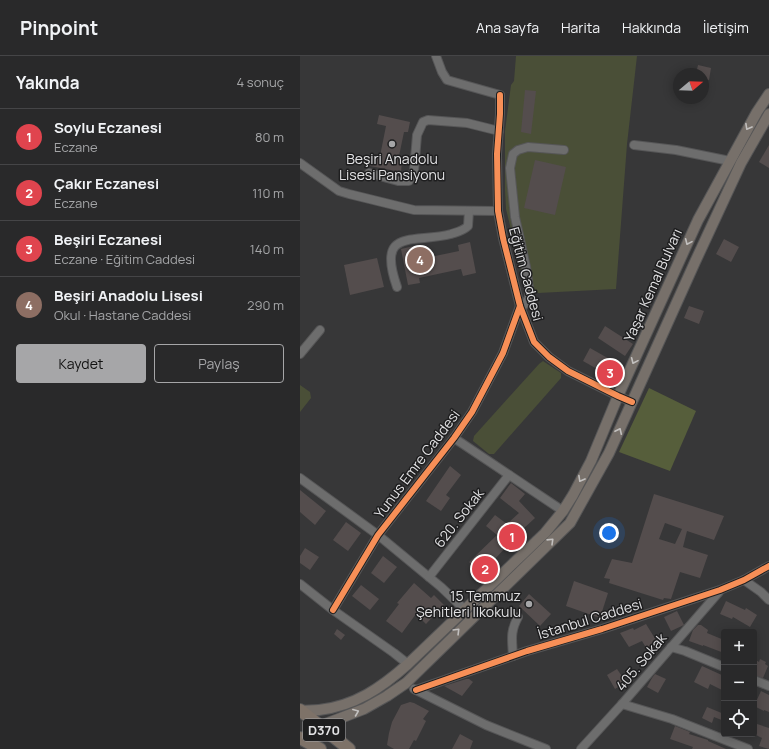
<!DOCTYPE html>
<html lang="tr">
<head>
<meta charset="utf-8">
<style>
  :root { --surface:#29292a; --page:#313132; --text:#f1f3f6; --muted:#a5a6a8; --line:#454547; --accent:#a6a6a8 }
  body { margin:0; font-family:Manrope,sans-serif; background:var(--page); color:var(--text) }
  .controls { position:absolute; right:12px; bottom:12px; display:grid; overflow:hidden; border-radius:4px; box-shadow:0 2px 10px #0003 }
  .controls button { width:36px; height:36px; display:grid; place-items:center; padding:0; border:0; border-bottom:1px solid var(--line); background:var(--surface); color:var(--text); font:20px sans-serif }
  .compass { position:absolute; left:373px; top:12px; width:36px; height:36px; border-radius:50%; background:var(--surface); box-shadow:0 2px 10px #0003; rotate:71deg }
  .you { position:absolute; left:309px; top:477px; width:14px; height:14px; margin:-10px; border:3px solid #fff; border-radius:50%; background:#1a73e8; box-shadow:0 0 0 6px #1a73e833 }
  .badge { display:grid; place-items:center; width:26px; height:26px; border-radius:50%; background:var(--accent); color:#fff; font-size:13px; font-weight:700 }
  .pin { position:absolute; translate:-50% -50%; border:2px solid #fff; box-shadow:0 1px 4px #0006 }
  .list { margin:0; padding:0; list-style:none }
  h2 { display:flex; justify-content:space-between; align-items:center; height:52px; margin:0; padding:0 16px; font-size:17px }
  h2 small { font-size:13px; font-weight:400; color:var(--muted) }
  .list li { display:grid; grid-template-columns:26px 1fr auto; gap:12px; align-items:center; box-sizing:border-box; height:56px; padding:0 16px; border-top:1px solid var(--line) }
  .list b { display:block; font-size:15px; white-space:nowrap }
  .list p { margin:0; font-size:13px; white-space:nowrap; color:var(--muted) }
  .list em { font-size:13px; font-style:normal; color:var(--muted) }
  .actions { display:flex; gap:8px; padding:12px 16px }
  .actions a { flex:1; padding:9px 0; border:1px solid var(--accent); border-radius:4px; text-align:center; font-size:14px; color:var(--accent) }
  .actions .main { background:var(--accent); color:#111 }
  .icon { flex:none; width:22px; height:22px; fill:none; stroke:currentColor; stroke-width:2; stroke-linecap:round; stroke-linejoin:round }
  .map { position:relative; flex:none; width:469px; height:693px; overflow:hidden }
  header { display:flex; align-items:center; gap:24px; box-sizing:border-box; height:56px; padding:0 20px; background:var(--surface); border-bottom:1px solid var(--line) }
  header strong { font-size:19px }
  nav { display:flex; gap:22px; margin-inline-start:auto; font-size:14px }
  main { display:flex }
  aside { flex:1; background:var(--surface) }
  .map>svg:first-child { display:block }
</style>
</head>
<body>
<header>
<strong>Pinpoint</strong>
<nav><a>Ana sayfa</a><a>Harita</a><a>Hakkında</a><a>İletişim</a></nav>
</header>
<main>
<aside>
<h2>Yakında<small>4 sonuç</small></h2>
<ul class="list">
<li><span class="badge" style="background:#e0444e">1</span><div><b>Soylu Eczanesi</b><p>Eczane</p></div><em>80 m</em></li>
<li><span class="badge" style="background:#e0444e">2</span><div><b>Çakır Eczanesi</b><p>Eczane</p></div><em>110 m</em></li>
<li><span class="badge" style="background:#e0444e">3</span><div><b>Beşiri Eczanesi</b><p>Eczane · Eğitim Caddesi</p></div><em>140 m</em></li>
<li><span class="badge" style="background:#8d6e63">4</span><div><b>Beşiri Anadolu Lisesi</b><p>Okul · Hastane Caddesi</p></div><em>290 m</em></li>
</ul>
<div class="actions"><a class="main">Kaydet</a><a>Paylaş</a></div>
</aside>
<div class="map">
<svg width="469" height="693" viewBox="0 0 469 693">
  <rect width="100%" height="100%" fill="#373738"/>
  <g fill="#4a4f37">
    <path d="M216 0H337L327 88 316 233 238 237 233 233H226L221 215 206 153 205 134V75L211 29 214 25Z"/>
    <path d="M243 305 261 317V322L194 398H189L173 385 174 380 239 308Z"/>
    <path d="M0 329 10 336 11 342 0 356Z"/>
  </g>
  <path fill="#565e3b" d="M349 332 396 355 370 415 319 396Z"/>
  <g fill="#544d4d" fill-rule="evenodd">
    <path d="M398 9 411 12 409 24 403 23V18H396Z"/>
    <path d="M225 34 236 35 231 78 221 76Z"/>
    <path d="M79 59 110 66 108 76H104L98 105 102 106 101 116 70 110 72 100H80L86 70 77 68Z"/>
    <path d="M469 89V112L459 106Z"/>
    <path d="M235 104 266 111 255 159 224 152Z"/>
    <path d="M424 183 439 191 431 206 416 198Z"/>
    <path d="M170 186 176 217 163 220 161 213 119 222 120 227 108 229 101 193 114 190 116 204 159 195 158 189Z"/>
    <path d="M77 202 84 231 50 239 44 209Z"/>
    <path d="M389 250 404 255 399 268 384 262Z"/>
    <path d="M305 270 333 288 325 300 298 282Z"/>
    <path d="M290 292 320 309 313 322 283 305Z"/>
    <path d="M150 410 161 419 146 439 150 442 141 455 126 445Z"/>
    <path d="M211 427 225 438 219 445 235 462 223 473 222 472 208 489 181 518 169 506 197 479 186 470 195 459 207 468 219 457 200 442Z"/>
    <path d="M0 434 26 455 15 469 0 456Z"/>
    <path d="M354 438 424 460 414 484 387 475 383 491 408 499 400 522 380 516 371 543 364 542 363 544 309 527 310 523 304 522 312 503 332 507ZM365 467 382 473 375 488 359 483Z"/>
    <path d="M46 466 61 477 48 495 33 484Z"/>
    <path d="M5 492 19 501 10 514 0 507V500Z"/>
    <path d="M83 500 97 511 84 527 71 517Z"/>
    <path d="M274 525 308 537 300 562 266 550Z"/>
    <path d="M114 527 131 542 134 539 144 549 126 568 116 558 102 577 86 565 99 548 97 547Z"/>
    <path d="M61 529 79 543 70 554 52 540Z"/>
    <path d="M229 538 251 558 240 570 219 550Z"/>
    <path d="M426 545 445 554 446 552 457 559 450 571 433 561 432 563 420 558Z"/>
    <path d="M377 555 384 569 371 575 364 561Z"/>
    <path d="M346 568 359 589 348 595 342 585 329 591 320 577 333 572 334 574Z"/>
    <path d="M398 569H401L408 574 407 577 424 584V597L403 589V590L389 585 393 574Z"/>
    <path d="M37 573 45 579 41 584 34 578Z"/>
    <path d="M460 603 466 606 465 608 468 610 463 622 454 619V609L456 604 459 606Z"/>
    <path d="M402 610 424 620V635L410 628 408 633 394 626Z"/>
    <path d="M317 613 326 626 315 633 307 619Z"/>
    <path d="M355 618 366 623 358 637 347 631 352 622Z"/>
    <path d="M166 623H169L173 626 162 640 144 630Z"/>
    <path d="M461 635 469 639V656L464 654V655L454 650Z"/>
    <path d="M110 646 114 647 129 655 123 663 126 665 116 685 114 684 109 693H94L87 689 89 677 92 666 101 649Z"/>
    <path d="M407 651 424 658V665L414 661 412 667 402 662Z"/>
    <path d="M454 667 469 672V693L459 690 462 682 454 678Z"/>
    <path d="M375 670 390 676 389 678 408 684V685L426 693H392L393 691 370 683Z"/>
    <path d="M160 678 173 685 170 693H152Z"/>
  </g>
  <g fill="none" stroke-linecap="round" stroke-linejoin="round">
    <g stroke="#565657" stroke-width="10">
      <g id="minor">
        <path d="M136 0 142 16 147 24 200 39V58L197 98 198 155 203 182 220 250 234 286 249 301 268 315 318 340 332 346"/>
        <path d="M334 89 376 94 430 105"/>
        <path d="M0 107 39 135 49 138 114 154 198 155"/>
        <path d="M69 117 98 125H109L114 115 117 79 123 66 128 64 167 67 199 75"/>
        <path d="M97 231C76 171 113 188 151 178 157 176 163 175 168 170L169 155"/>
        <path d="M0 298 20 274"/>
        <path d="M154 382 263 455"/>
        <path d="M0 422 78 479 141 531 164 553"/>
        <path d="M129 521 209 419"/>
        <path d="M444 524 461 536 469 544"/>
        <path d="M0 528 33 554 94 597 108 608"/>
        <path d="M33 554 78 479 154 382 172 356 203 297 220 250 224 249 229 242V233L226 211 215 161 210 112 213 98 218 94 228 91 264 94"/>
        <path d="M371 591 385 595 424 611"/>
        <path d="M213 600C212 583 210 576 218 561"/>
        <path d="M454 624 469 630"/>
        <path d="M114 633 186 669 246 693"/>
        <path d="M116 634 227 595 302 573 420 534 444 524 469 510"/>
        <path d="M322 648 372 663 448 693"/>
        <path d="M281 693 322 648 419 536"/>
      </g>
    </g>
    <g stroke="#565657" stroke-width="12">
      <g id="major">
        <path d="M0 655C6 654 12 655 19 654 55 650 81 632 108 608L245 477 263 455 273 439 291 405 318 340 398 164 457 56 469 38"/>
        <path d="M0 683 12 678 20 670 64 653 87 640 106 627 270 467 309 397 395 206 441 107 469 58"/>
      </g>
    </g>
    <g stroke="#565657" stroke-width="14">
      <g id="highway">
        <path d="M0 654 49 693"/>
        <path d="M0 682 20 693"/>
      </g>
    </g>
    <use href="#minor" stroke="#6d6d6d" stroke-width="8"/>
    <use href="#major" stroke="#77706a" stroke-width="10"/>
    <use href="#highway" stroke="#7e7268" stroke-width="12"/>
    <g stroke="#1e1e1f" stroke-width="8">
      <g id="cycleway">
        <path d="M200 39V58L197 98 198 155 203 182 220 250 234 286 249 301 268 315 318 340 332 346"/>
        <path d="M33 554 78 479 154 382 172 356 203 297 220 250"/>
        <path d="M116 634 227 595 302 573 420 534 444 524 469 510"/>
      </g>
    </g>
    <use href="#cycleway" stroke="#f78f57" stroke-width="6"/>
  </g>
  <defs><path id="oneway-chevron" d="M-2-3.5L2.5 0L-2 3.5" fill="none" stroke-width="1.6" stroke-linecap="round" stroke-linejoin="round"/></defs>
  <g stroke="#c2c0bf">
    <use href="#oneway-chevron" transform="translate(448 71) rotate(119)"/>
    <use href="#oneway-chevron" transform="translate(388 186) rotate(114)"/>
    <use href="#oneway-chevron" transform="translate(334 305) rotate(114)"/>
    <use href="#oneway-chevron" transform="translate(319 375) rotate(-65)"/>
    <use href="#oneway-chevron" transform="translate(281 423) rotate(119)"/>
    <use href="#oneway-chevron" transform="translate(251 485) rotate(-44)"/>
    <use href="#oneway-chevron" transform="translate(157 575) rotate(-45)"/>
    <use href="#oneway-chevron" transform="translate(56 656) rotate(-22)"/>
  </g>
  <g fill="#a6a6a8" stroke="#1e1e1f" stroke-width="1.5">
    <circle cx="92" cy="88" r="4"/>
    <circle cx="229" cy="548" r="4"/>
  </g>
  <g text-anchor="middle" stroke-width="3" stroke-linejoin="round" paint-order="stroke">
    <rect fill="#1e1e1f" stroke="#a7a7a9" stroke-width="1" x="3" y="663" width="42" height="22" rx="3"/>
    <g font-size="13" font-weight="bold" fill="#e2e2e4">
      <text x="24" y="679">D370</text>
    </g>
    <g font-size="14" fill="#e2e2e4" stroke="#1e1e1f">
      <text x="92" y="108">Beşiri Anadolu<tspan x="92" dy="16">Lisesi Pansiyonu</tspan></text>
      <text x="221" y="545" text-anchor="end">15 Temmuz<tspan x="221" dy="16">Şehitleri İlkokulu</tspan></text>
    </g>
    <g font-size="14" fill="#e2e2e4" stroke="#1e1e1f">
      <text transform="translate(226 218) rotate(75)" y="5">Eğitim Caddesi</text>
      <text transform="translate(353 229) rotate(-66)" y="5">Yaşar Kemal Bulvarı</text>
      <text transform="translate(117 408) rotate(-53)" y="5">Yunus Emre Caddesi</text>
      <text transform="translate(159 462) rotate(-52)" y="5">620. Sokak</text>
      <text transform="translate(290 563) rotate(-17)" y="5">İstanbul Caddesi</text>
      <text transform="translate(341 606) rotate(-50)" y="5">405. Sokak</text>
    </g>
  </g>
</svg>
<div class="controls">
<button>+</button>
<button>−</button>
<button><svg class="icon" aria-label="locate" viewBox="0 0 24 24"><circle cx="12" cy="12" r="6"/><path d="M12 2v4M12 18v4M2 12h4M18 12h4"/></svg></button>
</div>
<svg class="compass" viewBox="-18 -18 36 36"><path d="M0-13l5 13h-10z" fill="#e53935"/><path d="M0 13l5-13h-10z" fill="#a5a6a8"/></svg>
<div class="you"></div>
<div class="pin badge" style="left:212px;top:481px;background:#e0444e">1</div>
<div class="pin badge" style="left:185px;top:513px;background:#e0444e">2</div>
<div class="pin badge" style="left:310px;top:317px;background:#e0444e">3</div>
<div class="pin badge" style="left:120px;top:204px;background:#8d6e63">4</div>
</div>
</main>
</body>
</html>
